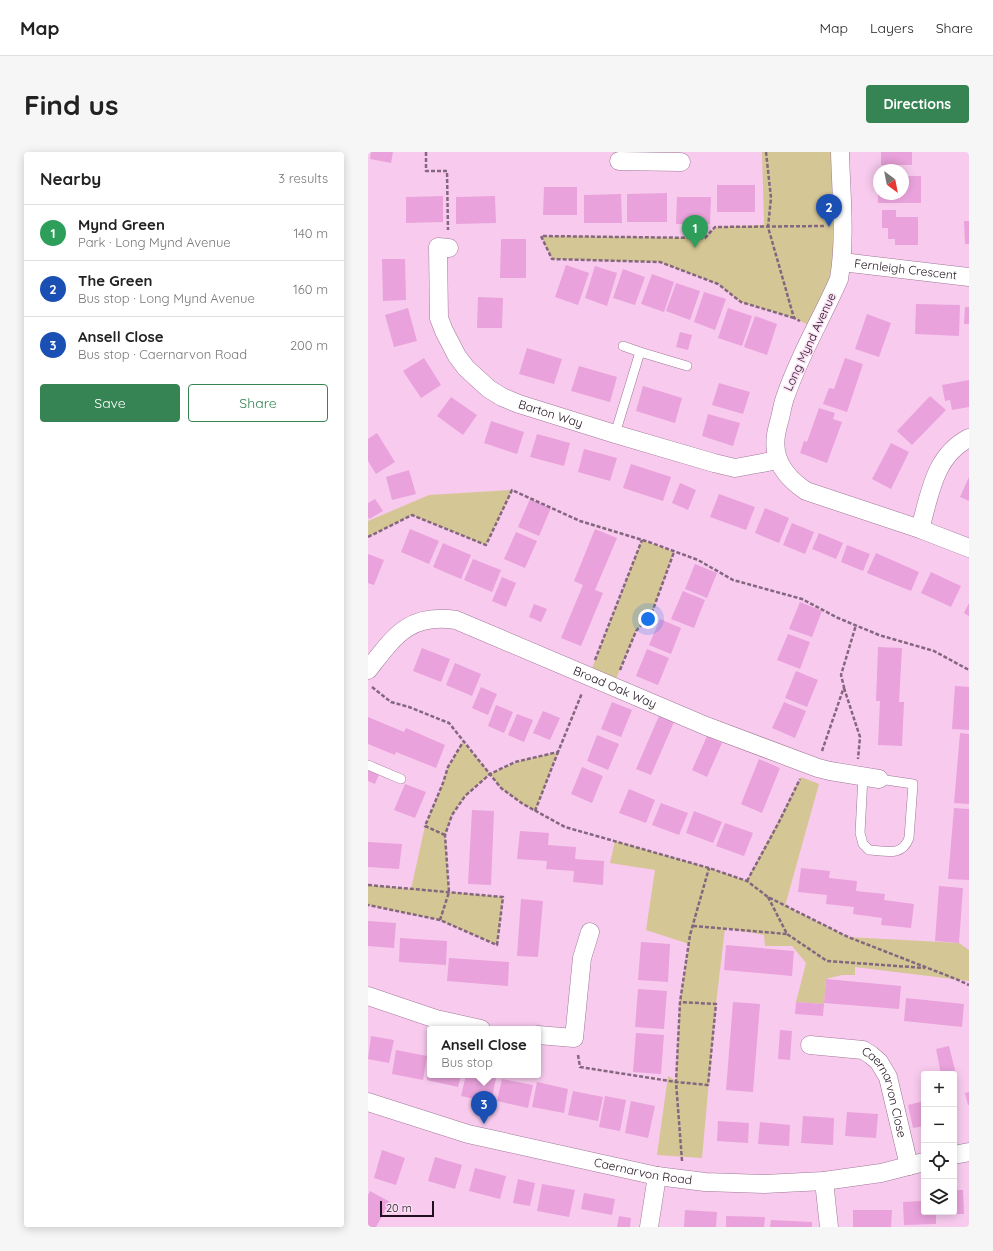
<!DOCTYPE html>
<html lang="en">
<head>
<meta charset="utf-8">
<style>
  :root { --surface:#fff; --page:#f6f6f6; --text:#222; --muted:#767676; --line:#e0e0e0; --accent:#368454 }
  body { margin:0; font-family:Quicksand,sans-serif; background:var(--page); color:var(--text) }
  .controls { position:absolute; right:12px; bottom:12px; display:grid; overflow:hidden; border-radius:4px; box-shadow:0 2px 10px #0003 }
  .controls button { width:36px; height:36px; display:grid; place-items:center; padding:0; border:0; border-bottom:1px solid var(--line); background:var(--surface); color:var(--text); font:20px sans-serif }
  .compass { position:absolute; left:505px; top:12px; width:36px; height:36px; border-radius:50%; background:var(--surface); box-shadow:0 2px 10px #0003; rotate:148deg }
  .scale { position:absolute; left:12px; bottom:10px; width:54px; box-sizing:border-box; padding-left:4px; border:2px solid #21111e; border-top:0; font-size:11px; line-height:14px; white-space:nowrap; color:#21111e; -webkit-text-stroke:3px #fadff4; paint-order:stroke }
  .you { position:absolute; left:280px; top:467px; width:14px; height:14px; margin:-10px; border:3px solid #fff; border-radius:50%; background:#1a73e8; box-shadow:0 0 0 6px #1a73e833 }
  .badge { display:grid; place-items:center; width:26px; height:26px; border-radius:50%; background:var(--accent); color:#fff; font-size:13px; font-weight:700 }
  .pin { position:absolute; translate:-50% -33px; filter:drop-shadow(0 1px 2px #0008) }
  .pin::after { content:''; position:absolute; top:21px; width:14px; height:12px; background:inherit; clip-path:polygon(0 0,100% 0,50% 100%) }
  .popup { position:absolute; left:59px; top:874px; width:114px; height:52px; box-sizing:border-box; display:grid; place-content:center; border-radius:4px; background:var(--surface); filter:drop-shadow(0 1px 3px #0005); font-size:13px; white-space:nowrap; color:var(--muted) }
  .popup b { font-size:15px; color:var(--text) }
  .popup::after { content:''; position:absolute; left:50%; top:100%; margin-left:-8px; border:8px solid transparent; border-top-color:var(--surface) }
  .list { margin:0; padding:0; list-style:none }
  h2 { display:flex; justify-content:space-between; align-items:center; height:52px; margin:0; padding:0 16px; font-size:17px }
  h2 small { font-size:13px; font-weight:400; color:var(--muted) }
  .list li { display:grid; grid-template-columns:26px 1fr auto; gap:12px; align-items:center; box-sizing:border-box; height:56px; padding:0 16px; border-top:1px solid var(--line) }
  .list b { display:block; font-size:15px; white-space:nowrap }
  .list p { margin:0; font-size:13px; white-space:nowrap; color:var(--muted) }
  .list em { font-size:13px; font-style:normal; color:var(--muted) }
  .actions { display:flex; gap:8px; padding:12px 16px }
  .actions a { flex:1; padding:9px 0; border:1px solid var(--accent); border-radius:4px; text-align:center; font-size:14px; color:var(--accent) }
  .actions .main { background:var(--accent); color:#fff }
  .icon { flex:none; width:22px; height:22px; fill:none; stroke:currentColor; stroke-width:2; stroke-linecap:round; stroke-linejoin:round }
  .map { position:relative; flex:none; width:601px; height:1075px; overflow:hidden; border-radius:4px }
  header { display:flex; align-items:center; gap:24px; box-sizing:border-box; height:56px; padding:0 20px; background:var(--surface); border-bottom:1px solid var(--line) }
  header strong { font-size:19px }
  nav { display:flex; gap:22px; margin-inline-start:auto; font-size:14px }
  .intro { display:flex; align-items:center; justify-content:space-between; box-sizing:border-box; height:96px; padding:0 24px }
  h1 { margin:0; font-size:28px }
  .button { padding:10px 18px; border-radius:4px; background:var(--accent); color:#fff; font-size:14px; font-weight:700 }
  main { display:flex; gap:24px; padding:0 24px }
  aside { flex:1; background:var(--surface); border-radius:4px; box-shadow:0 2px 10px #0003 }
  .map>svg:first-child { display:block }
</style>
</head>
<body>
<header>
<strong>Map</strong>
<nav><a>Map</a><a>Layers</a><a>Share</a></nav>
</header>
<div class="intro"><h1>Find us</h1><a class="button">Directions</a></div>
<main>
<aside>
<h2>Nearby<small>3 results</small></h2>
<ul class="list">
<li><span class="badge" style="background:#2e9e5b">1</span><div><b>Mynd Green</b><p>Park · Long Mynd Avenue</p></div><em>140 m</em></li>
<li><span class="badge" style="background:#1a4fb4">2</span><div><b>The Green</b><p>Bus stop · Long Mynd Avenue</p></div><em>160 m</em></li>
<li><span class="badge" style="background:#1a4fb4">3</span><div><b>Ansell Close</b><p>Bus stop · Caernarvon Road</p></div><em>200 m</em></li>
</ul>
<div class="actions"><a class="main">Save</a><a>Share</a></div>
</aside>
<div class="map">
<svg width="601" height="1075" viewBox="0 0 601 1075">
  <rect width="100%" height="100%" fill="#f8cbee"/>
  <g fill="#d5c695">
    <path d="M394 0H472L474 110 447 176 426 166 373 150 350 132 292 110 184 107 173 84 337 86 347 75 396 73Z"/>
    <path d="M144 338 118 393 44 363 0 385V369L61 343Z"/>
    <path d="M274 388 306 400 283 463 268 479 245 534 221 524Z"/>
    <path d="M95 590 122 622 152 609 190 600 167 659 155 652 133 636 122 622 97 644 84 663 77 683 81 740 135 745 129 793 72 768 0 753V733L43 737 57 674 75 631 80 615Z"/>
    <path d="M433 625 451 632 417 754 480 785 591 791 601 798V829L487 815V823H474L458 827 456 852 428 850 438 811 424 794H397L396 783 357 776 348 852 334 1006 289 1003 300 924 308 929 312 850 321 792 278 778 287 718 242 711 247 689 341 716 379 729Z"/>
  </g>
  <g fill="#e9a2db">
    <path d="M3 0H25L23 11 2 7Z"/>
    <rect x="513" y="0" width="31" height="13"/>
    <path d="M535 24H553V51H510V42H535Z"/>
    <rect x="349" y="33" width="38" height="27"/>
    <path d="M176 35H209V63H175Z"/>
    <path d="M299 41V70H259V42Z"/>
    <path d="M253 42 254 71H216V43Z"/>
    <path d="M75 44V70L38 71V45Z"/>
    <path d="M127 44 128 71 88 72V45Z"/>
    <path d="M309 45H343L342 72H308Z"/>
    <path d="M514 58H528V65H550V93H527V87H520V76H514Z"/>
    <path d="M596 69H601V92H597Z"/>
    <path d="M133 87H158V126H132Z"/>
    <path d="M14 107H37L38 148 15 149Z"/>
    <path d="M198 113 221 121 210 153 187 145Z"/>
    <path d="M227 114 249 121 239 154 217 146Z"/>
    <path d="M255 117 277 125 267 153 245 146Z"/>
    <path d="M284 122 306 130 296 160 273 152Z"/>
    <path d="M308 131 332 139 322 168 298 159Z"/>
    <path d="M336 140 358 147 347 178 326 170Z"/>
    <path d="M110 145 135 146 134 176H109Z"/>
    <path d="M548 152 592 153 591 184 547 182Z"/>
    <path d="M597 155H601V172H596Z"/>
    <path d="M40 156 49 189 26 195 17 163Z"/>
    <path d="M360 156 384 164 374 194 350 186Z"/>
    <path d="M499 162 523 171 511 205 487 197Z"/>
    <path d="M387 164 409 172 399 203 376 195Z"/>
    <path d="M312 180 324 183 320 198 308 195Z"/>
    <path d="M159 196 194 207 186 232 151 222Z"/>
    <path d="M56 206 73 233 53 246 35 219Z"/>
    <path d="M477 206 495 212 479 260 455 252 461 236 466 237Z"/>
    <path d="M211 214 249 225 242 250 203 239Z"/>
    <path d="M601 228V255L584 258 582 248 577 249 574 233Z"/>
    <path d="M351 231 382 240 375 262 344 253Z"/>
    <path d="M275 234 314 246 307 271 268 259Z"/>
    <path d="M562 244 578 258 544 293 529 279Z"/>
    <path d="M83 245 109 263 95 283 69 264Z"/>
    <path d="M451 256 467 261 465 267 474 270 459 311 432 301 436 289 439 290Z"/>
    <path d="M340 262 372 271 365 294 334 284Z"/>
    <path d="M123 269 156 280 149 302 116 291Z"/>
    <path d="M9 281 27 310 8 322 0 309V287Z"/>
    <path d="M169 282 202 291 196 314 162 305Z"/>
    <path d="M523 291 541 300 523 337 504 327Z"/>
    <path d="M216 297 249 306 242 329 210 320Z"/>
    <path d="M263 312 303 325 295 349 255 336Z"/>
    <path d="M41 318 48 342 24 348 18 325Z"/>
    <path d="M601 325V349L592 345Z"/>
    <path d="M312 331 328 338 320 358 304 351Z"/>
    <path d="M351 342 387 355 378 378 342 365Z"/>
    <path d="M7 347 15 359 1 367 0 365V351Z"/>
    <path d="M162 347 183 356 171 384 150 375Z"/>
    <path d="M397 356 421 366 411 391 387 381Z"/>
    <path d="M424 371 446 380 437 402 415 393Z"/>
    <path d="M42 377 71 389 61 412 33 400Z"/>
    <path d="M227 377 249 386 227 438 235 441 213 494 193 486 215 433 206 429Z"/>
    <path d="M148 380 169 389 157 416 136 407Z"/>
    <path d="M451 381 475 391 468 407 444 397Z"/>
    <path d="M75 391 103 403 93 427 65 415Z"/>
    <path d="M479 393 502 402 495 419 473 410Z"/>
    <path d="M508 401 551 420 543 439 499 421Z"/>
    <path d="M0 402 16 408 6 433 0 431Z"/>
    <path d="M105 407 133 418 124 440 96 428Z"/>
    <path d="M327 412 349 421 339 446 317 437Z"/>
    <path d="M563 420 593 434 583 455 553 441Z"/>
    <path d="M134 425 148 431 138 455 124 449Z"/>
    <path d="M315 439 337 448 326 476 303 467Z"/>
    <path d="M432 450 454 459 444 485 421 477Z"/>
    <path d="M601 451V464L596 461Z"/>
    <path d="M166 452 179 457 173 470 161 465Z"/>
    <path d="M292 467 313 476 303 502 281 493Z"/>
    <path d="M420 482 442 490 432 517 409 508Z"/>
    <path d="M510 495 534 496 531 550H536L534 594 510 593 512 549H508Z"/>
    <path d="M54 496 82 507 73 530 45 519Z"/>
    <path d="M279 497 301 506 290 533 268 524Z"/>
    <path d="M87 511 113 522 104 544 78 533Z"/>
    <path d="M428 519 450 528 439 555 417 546Z"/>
    <path d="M587 534 601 535V578L584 577Z"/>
    <path d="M113 535 129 542 120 563 104 556Z"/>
    <path d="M244 550 264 558 253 585 233 577Z"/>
    <path d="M416 550 438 559 427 586 404 576Z"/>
    <path d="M128 553 145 560 136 581 120 574Z"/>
    <path d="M175 559 192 566 182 588 165 581Z"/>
    <path d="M149 562 165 568 156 590 140 583Z"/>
    <path d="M291 564 306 570 283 623 268 617Z"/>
    <path d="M0 565 36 580 38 576 77 593 68 616 28 600 27 603 0 592Z"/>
    <path d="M592 581 601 582V652L586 651Z"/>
    <path d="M229 583 251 592 240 618 219 609Z"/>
    <path d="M339 584 354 591 339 625 324 618Z"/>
    <path d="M391 607 412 616 394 661 373 652Z"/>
    <path d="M0 613 13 618 7 632 0 629Z"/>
    <path d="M214 615 235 624 224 651 203 642Z"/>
    <path d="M37 632 58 640 47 666 26 658Z"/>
    <path d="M261 637 287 648 278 671 251 661Z"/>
    <path d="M293 651 320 661 311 683 284 673Z"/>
    <path d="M586 656 601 657V728L580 727Z"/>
    <path d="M104 658 126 659 123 733 100 732Z"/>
    <path d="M326 659 354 670 345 691 318 681Z"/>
    <path d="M357 671 385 681 376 704 348 694Z"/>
    <path d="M152 679 181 681 180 693 208 695 207 707 236 709 235 733 205 730 206 719 178 717 179 709 149 707Z"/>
    <path d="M0 690 34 692 31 717 0 715Z"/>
    <path d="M433 716 462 719 461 726 489 729 488 739 517 742 516 748 546 752 543 776 513 773 514 766 485 762 486 755 458 752 459 743 430 740Z"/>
    <path d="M571 734 595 736 591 791 567 789Z"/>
    <path d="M153 747 175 749 170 805 149 804Z"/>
    <path d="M0 769 28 771 26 796 0 794Z"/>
    <path d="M32 786 79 789 78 813 31 810Z"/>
    <path d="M273 790 302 792 300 830 270 828Z"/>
    <path d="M358 793 426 799 424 824 356 818Z"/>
    <path d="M81 806 141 810 140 834 79 829Z"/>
    <path d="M458 827 533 834 531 857 456 851Z"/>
    <path d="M270 837 299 839 296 877 267 875Z"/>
    <path d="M538 846 596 852 594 875 536 869Z"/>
    <path d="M365 850 392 852 385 940 358 938Z"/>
    <path d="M428 850 456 852 455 864 427 862Z"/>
    <path d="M412 878 424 879 422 908 410 907Z"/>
    <path d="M268 881 296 883 293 922 265 920Z"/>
    <path d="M3 884 26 888 21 911 0 907Z"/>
    <path d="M581 894 588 922H573L568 897Z"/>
    <path d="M28 898 59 904 55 928 24 922Z"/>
    <path d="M61 916 62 923H93L90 935 59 928Z"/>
    <path d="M98 923H116L128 926 123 951 93 944Z"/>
    <path d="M134 927 165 933 160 956 129 949Z"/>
    <path d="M169 930 200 937 196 961 164 955Z"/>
    <path d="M205 939 235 945 230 969 200 963Z"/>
    <path d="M601 940V953H600L597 941Z"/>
    <path d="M237 944 258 948 252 979 231 975Z"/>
    <path d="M263 949 287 954 280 986 257 981Z"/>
    <path d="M556 949V974L545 976 540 953Z"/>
    <path d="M479 960 510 962 508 986 477 984Z"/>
    <path d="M435 964 466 966 465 993 433 991Z"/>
    <path d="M350 969 381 971 380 991 349 989Z"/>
    <path d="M392 970 422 973 421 994 390 992Z"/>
    <path d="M14 998 37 1006 28 1033 6 1026Z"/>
    <path d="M67 1005 94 1013 87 1037 60 1029Z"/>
    <path d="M107 1016 138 1024 132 1047 101 1039Z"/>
    <path d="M150 1027 167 1031 162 1054 145 1051Z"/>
    <path d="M174 1032 207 1038 201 1065 169 1059Z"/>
    <path d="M586 1038H595L596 1062H578V1060H586Z"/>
    <path d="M2 1039 22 1050 8 1075H3L0 1073V1043Z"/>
    <path d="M216 1041 247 1047 244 1063 213 1057Z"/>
    <path d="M552 1049H556V1060H568V1072L536 1073 535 1050Z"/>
    <path d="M317 1058 349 1060 348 1075H316Z"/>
    <path d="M485 1058H524L523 1075H485Z"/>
    <path d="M251 1064 263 1066 262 1075H249Z"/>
    <path d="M358 1064 397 1065 396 1075H358Z"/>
    <path d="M403 1068 444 1070V1075H402Z"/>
  </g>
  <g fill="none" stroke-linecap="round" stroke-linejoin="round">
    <g stroke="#a07798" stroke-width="10">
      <g id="service">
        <path d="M255 194 272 200 319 214"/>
        <path d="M247 282 272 200"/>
        <path d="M0 613 33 627"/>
        <path d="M495 624 492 681 495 692 501 698C518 699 534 705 541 686L545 632 511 627"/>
      </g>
    </g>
    <g stroke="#a07798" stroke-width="19">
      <g id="minor">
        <path d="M472 0C473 42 478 85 471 127 454 166 432 202 418 243 415 250 414 258 412 266 409 277 406 287 408 299 411 317 423 329 438 339L552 377 601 396"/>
        <path d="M251 9 313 10"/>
        <path id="s1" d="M81 96 70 95 71 166 76 179 89 204 98 216 121 237 134 245 151 252 247 282 346 311 367 316 410 308"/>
        <path id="s2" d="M474 110 601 125"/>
        <path d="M552 377C562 342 566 304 601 286"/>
        <path id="s3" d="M0 518C26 485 40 461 88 468L338 574 450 616 462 619 511 627"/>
        <path d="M0 844 68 867 113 877"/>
        <path d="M170 883 206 886 214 806 222 780"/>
        <path id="s4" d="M442 893 495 898 503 903 511 910 520 925 541 1014"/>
        <path id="s5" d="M0 950 100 982 289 1024 337 1030 396 1032 456 1029 513 1021 556 1010"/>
        <path d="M586 1003 601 1000"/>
        <path d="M456 1029 461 1075"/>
        <path d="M281 1075 289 1024"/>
      </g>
    </g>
    <g stroke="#84677e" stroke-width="2.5" stroke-dasharray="4 2" stroke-linecap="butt">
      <path d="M58 0V19H79L80 78"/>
      <path d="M398 0 403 46 400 75 426 166 432 169"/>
      <path d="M426 166 373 150 350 132 292 110 184 107 173 84 337 86 347 75 457 74"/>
      <path d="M0 385 44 363 118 393 144 338 212 369 281 390 330 408 365 428 434 447 470 466 511 483 566 499 601 518"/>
      <path d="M227 508 274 388"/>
      <path d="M252 518 268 479 283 463 306 400"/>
      <path d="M4 535 23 550 41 555 81 571 133 636 155 652 197 675 341 716 379 729 400 745 480 785 588 827 601 833"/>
      <path d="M476 536 492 585 490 607"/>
      <path d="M454 599 476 535 473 523 488 473"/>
      <path d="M167 659 190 600"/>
      <path d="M77 683 57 674 75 631 80 615 95 590"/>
      <path d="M379 729 411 670 432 627"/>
      <path d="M0 733 135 745 129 793 72 768 0 753"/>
      <path d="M400 745 419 782 459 809 557 816"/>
      <path d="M72 768 81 740 77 683 84 663 97 644 122 622 147 610 190 600 214 541"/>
      <path d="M325 774 419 782"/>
      <path d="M210 903 212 915 308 930 340 933 348 852 312 850"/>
      <path d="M314 1009 308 930 312 850 322 783 341 716"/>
    </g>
    <use href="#service" stroke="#fff" stroke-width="9"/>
    <use href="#minor" stroke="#fff" stroke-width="18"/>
  </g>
  <g text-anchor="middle" stroke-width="3" stroke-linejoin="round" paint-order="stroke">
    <g font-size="12" fill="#21111e" stroke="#fadff4">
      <text dy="4" stroke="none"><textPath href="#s2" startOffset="64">Fernleigh Crescent</textPath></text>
      <text transform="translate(442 190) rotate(-65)" y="4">Long Mynd Avenue</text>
      <text dy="4" stroke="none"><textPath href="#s1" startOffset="237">Barton Way</textPath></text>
      <text dy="4" stroke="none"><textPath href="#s3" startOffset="281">Broad Oak Way</textPath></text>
      <text dy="4" stroke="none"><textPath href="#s4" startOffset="103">Caernarvon Close</textPath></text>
      <text dy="4" stroke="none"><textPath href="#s5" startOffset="284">Caernarvon Road</textPath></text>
    </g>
  </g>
</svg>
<div class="controls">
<button>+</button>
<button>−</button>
<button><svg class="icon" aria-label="locate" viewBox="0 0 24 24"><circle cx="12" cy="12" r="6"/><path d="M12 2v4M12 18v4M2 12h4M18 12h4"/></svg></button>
<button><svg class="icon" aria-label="layers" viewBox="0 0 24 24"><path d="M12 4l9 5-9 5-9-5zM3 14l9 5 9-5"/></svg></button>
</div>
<svg class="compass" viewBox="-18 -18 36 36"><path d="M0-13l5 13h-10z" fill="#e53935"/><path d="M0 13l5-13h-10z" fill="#767676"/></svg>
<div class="scale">20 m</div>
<div class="you"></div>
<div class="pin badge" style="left:327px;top:96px;background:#2e9e5b">1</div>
<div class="pin badge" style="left:461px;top:75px;background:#1a4fb4">2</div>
<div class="pin badge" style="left:116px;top:972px;background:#1a4fb4">3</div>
<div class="popup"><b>Ansell Close</b>Bus stop</div>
</div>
</main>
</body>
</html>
